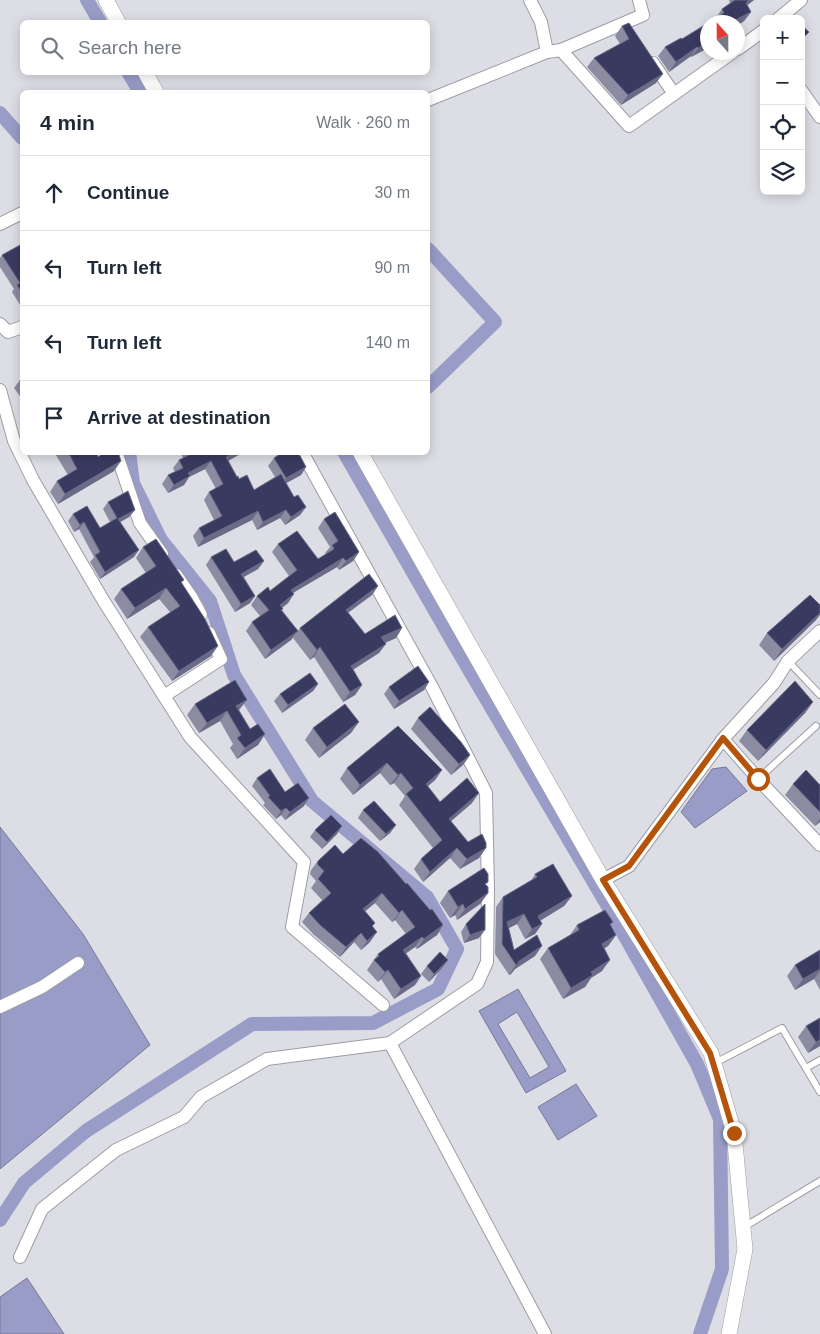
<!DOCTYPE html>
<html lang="en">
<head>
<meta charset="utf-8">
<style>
  :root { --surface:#fff; --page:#f6f6f7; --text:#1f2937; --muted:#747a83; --line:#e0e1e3 }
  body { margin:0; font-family:Helvetica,sans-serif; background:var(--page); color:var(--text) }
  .controls { position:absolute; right:15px; top:15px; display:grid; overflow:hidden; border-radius:8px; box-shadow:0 2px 12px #0003 }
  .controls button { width:45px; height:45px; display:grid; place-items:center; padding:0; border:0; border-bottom:1px solid var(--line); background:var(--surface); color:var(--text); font:25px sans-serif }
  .compass { position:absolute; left:700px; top:15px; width:45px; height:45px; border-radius:50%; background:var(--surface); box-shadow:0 2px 12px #0003; rotate:339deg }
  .stop { position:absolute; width:15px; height:15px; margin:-11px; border:4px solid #b45309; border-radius:50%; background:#fff }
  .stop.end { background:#b45309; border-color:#fff; box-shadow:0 1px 5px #0008 }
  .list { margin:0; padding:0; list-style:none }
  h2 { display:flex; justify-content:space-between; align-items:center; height:65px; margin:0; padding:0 20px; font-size:21px }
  h2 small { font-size:16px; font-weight:400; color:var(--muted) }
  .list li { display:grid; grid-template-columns:32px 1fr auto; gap:15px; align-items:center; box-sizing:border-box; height:75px; padding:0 20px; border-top:1px solid var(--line) }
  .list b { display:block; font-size:19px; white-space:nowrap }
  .list em { font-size:16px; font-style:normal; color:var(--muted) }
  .icon { flex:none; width:28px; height:28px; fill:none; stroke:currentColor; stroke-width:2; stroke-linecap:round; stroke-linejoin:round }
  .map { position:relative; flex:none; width:820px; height:1334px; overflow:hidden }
  .search { position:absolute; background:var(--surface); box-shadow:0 2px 12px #0003; left:20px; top:20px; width:410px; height:55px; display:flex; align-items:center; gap:12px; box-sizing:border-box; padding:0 18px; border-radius:8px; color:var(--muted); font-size:19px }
  .panel { position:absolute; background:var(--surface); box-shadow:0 2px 12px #0003; left:20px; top:90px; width:410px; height:365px; border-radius:8px }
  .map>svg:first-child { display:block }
</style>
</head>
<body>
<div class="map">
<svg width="820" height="1334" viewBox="0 0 820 1334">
  <rect width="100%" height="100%" fill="#dddee5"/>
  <g fill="#999cc7" stroke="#777998" fill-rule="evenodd">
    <path d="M726 767 747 791 695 828 681 812 712 769Z"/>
    <path d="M0 827 83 934 150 1045 0 1169Z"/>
    <path d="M518 989 566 1071 526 1093 479 1011ZM517 1012 549 1067 530 1078 498 1024Z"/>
    <path d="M576 1084 597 1116 558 1140 538 1107Z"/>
    <path d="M27 1278 64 1334H0V1297Z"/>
  </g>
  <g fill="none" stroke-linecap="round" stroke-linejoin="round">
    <g stroke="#999cc7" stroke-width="14">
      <path d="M87 0 100 22"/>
      <path d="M128 72 140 92"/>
      <path d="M0 113 22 138"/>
      <path d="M428 249 495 322 428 387"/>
      <path d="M344 452 454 644 613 915 697 1064 720 1119 722 1269 700 1334"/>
      <path d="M0 1220 24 1183 86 1131 252 1024 373 1023 438 989 457 949 427 897 312 801 234 675 210 601 161 540 133 483 129 452"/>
    </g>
    <g stroke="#9c9da4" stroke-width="8">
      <g id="service">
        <path d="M788 661 820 695"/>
        <path d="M758 779 816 726"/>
        <path d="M715 1063 782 1028 820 1092"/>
        <path d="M806 1068 820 1060"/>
        <path d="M744 1227 820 1181"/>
      </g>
    </g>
    <g stroke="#9c9da4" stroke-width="14">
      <g id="minor">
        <path d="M530 0 541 22 547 52"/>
        <path d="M778 19 801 0"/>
        <path d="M738 49 764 30"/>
        <path d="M561 50 629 126 733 52"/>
        <path d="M653 63 674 94"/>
        <path d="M801 90 820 117"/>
        <path d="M428 100 547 52 561 50 643 15 639 0"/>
        <path d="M0 224 22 213"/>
        <path d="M0 324 8 332 22 327"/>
        <path d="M0 390 14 441 33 480 103 600 190 737 304 862 292 927 383 1005"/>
        <path d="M116 452 140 523 162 554"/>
        <path d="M176 575 192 598 201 615"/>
        <path d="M164 696 221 659 209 633"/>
        <path d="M723 739 758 779 820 845"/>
        <path d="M603 880 629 866 723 739 774 683 788 661 820 631"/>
        <path d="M0 1007 42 987 78 963"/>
        <path d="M390 1043 545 1334"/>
        <path d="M20 1257 42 1209 116 1150 184 1117 201 1097 267 1059 390 1043 477 984 487 962 488 891 486 793 433 689 302 452"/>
      </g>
    </g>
    <g stroke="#9c9da4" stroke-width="16">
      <g id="tertiary">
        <path d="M106 0 118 22"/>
        <path d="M145 72 156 92"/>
        <path d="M360 452 603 880 711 1053 734 1133 745 1249 729 1334"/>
      </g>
    </g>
    <use href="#service" stroke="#fff" stroke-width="6"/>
    <use href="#minor" stroke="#fff" stroke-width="12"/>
    <use href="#tertiary" stroke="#fff" stroke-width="15"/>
  </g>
  <g fill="#8b8ca2">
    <path d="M729 0H754L747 5 751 12 744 21 738 25V22L715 19 722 9 730 3Z"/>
    <path d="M622 26 656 83 621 105 587 67 594 58 620 44 615 36Z"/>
    <path d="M682 39 708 48 691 57V56L669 72 658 56 665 47Z"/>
    <path d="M22 244V312L21 310 22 308 12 292 14 289 0 267V258L2 255Z"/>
    <path d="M22 378V399L14 388 20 380Z"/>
    <path d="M54 452H96L98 457 114 471 58 504 50 492 57 481 68 475Z"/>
    <path d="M180 452H244L228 461 237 477 254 490 275 477 268 466 274 458 306 467 301 475 286 483 294 497 306 507 300 515 285 525 280 518 257 530 252 520 198 547 193 536 199 528 214 520 204 500 209 492 216 489 205 469 189 477 184 485 168 493 162 484 168 475 175 472 173 468 179 460 183 458Z"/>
    <path d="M108 502 135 510 129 517 120 522 134 557 100 579 90 562 94 557 79 529 74 532 68 521 73 514 100 528 110 522 103 509Z"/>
    <path d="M324 519 359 552 353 561 339 570 337 567 293 593 288 603 282 608V610L298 631 291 640 265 659 246 631 252 622 260 616 251 605 257 596 270 591 289 576 272 552 278 544 318 559 326 554 325 553 330 547 318 528Z"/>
    <path d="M143 547 182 583 211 656 172 681 140 637 148 627 170 612 159 599 127 619 114 599 121 589 146 573 136 558Z"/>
    <path d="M211 557 234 562 264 561 258 569 244 577 255 596 250 603 235 612 206 565Z"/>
    <path d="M378 586 372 595 348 613 365 634 402 628 396 638 385 643 379 653 353 670 362 685 355 695 343 702 314 657 310 660 293 638 300 628Z"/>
    <path d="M816 620 774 661 759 645 767 633Z"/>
    <path d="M429 682 424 690 394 709 384 694 389 687Z"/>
    <path d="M318 684 313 691 282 713 274 701 280 694Z"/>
    <path d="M813 702 805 713 758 761 739 741 747 730Z"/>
    <path d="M195 704 239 710 250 729 265 734 258 745 237 759 230 748 233 744 220 721 199 733 187 715Z"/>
    <path d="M418 718 470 755 463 765 451 775 411 729Z"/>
    <path d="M398 726 442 770 435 780 428 786 440 802 472 803 451 821 468 842 486 848 479 858 460 869 450 858 423 882 414 869 421 859 433 848 399 805 405 796 394 783 390 785 380 773 353 795 340 779 347 768Z"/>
    <path d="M313 728 351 733 319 758 305 740Z"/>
    <path d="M257 778 285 792 304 806 285 820 281 815 276 819 263 805 265 803 252 786Z"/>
    <path d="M793 784 820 785V822L815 826 785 795Z"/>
    <path d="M363 810 396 825 390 833 380 841 358 818Z"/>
    <path d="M342 826 337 834 322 849 310 837 315 830Z"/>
    <path d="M343 854 406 884 443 925 437 935 417 949 415 947 406 953 421 976 415 985 394 999 381 979 378 982 367 970 378 954 406 934 395 920 392 922 375 903 365 911 375 923 372 927 370 942 361 950 354 942 340 957 313 934 302 922 309 913 322 900 311 888 316 881 310 874 311 870 318 861Z"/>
    <path d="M535 874 572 896 564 906 540 921 542 924 535 934 525 939 517 924 509 928 514 950 535 956 515 969 511 974 509 975 495 954 496 907 503 897 531 881Z"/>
    <path d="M486 885 488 893 480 904 457 920 455 915 450 918 440 903 448 891Z"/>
    <path d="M613 922 610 926 616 935 608 946 604 948 602 971 591 978 585 987 563 999 540 959 548 948 570 935 577 925Z"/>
    <path d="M466 924 479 938 464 943 461 932Z"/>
    <path d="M820 950V990L814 979 795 990 787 976 795 965Z"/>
    <path d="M448 960 442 968 429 982 421 974 427 966Z"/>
    <path d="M806 1026 820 1046 808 1053 798 1037Z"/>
  </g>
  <g fill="#6a6b87">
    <path d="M749 0H754L739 12 746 3Z"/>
    <path d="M751 12 744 21 738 25V22H731Z"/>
    <path d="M708 42V48L691 57 698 48Z"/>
    <path d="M697 47 691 56 669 72 676 62Z"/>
    <path d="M663 74 656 83 621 105 628 95Z"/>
    <path d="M234 452H244L220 465 226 457Z"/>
    <path d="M121 461 114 471 58 504 65 494Z"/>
    <path d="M211 461 205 469 189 477 184 485 168 493 174 485 188 473Z"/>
    <path d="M306 467 301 475 281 486 286 478Z"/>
    <path d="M306 507 300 515 285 525 291 517Z"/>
    <path d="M135 510 129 517 113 526 118 519Z"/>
    <path d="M286 510 280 518 257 530 263 522Z"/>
    <path d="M258 511 252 520 198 547 204 538Z"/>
    <path d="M84 522 79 529 74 532 80 525Z"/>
    <path d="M139 550 134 557 100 579 105 572Z"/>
    <path d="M359 552 353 561 339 570 346 561Z"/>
    <path d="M343 558 337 567 284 598 291 590Z"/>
    <path d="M264 561 258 569 236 581 241 574Z"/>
    <path d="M378 586 372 595 339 619 346 610Z"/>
    <path d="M166 588 159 599 127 619 135 608Z"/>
    <path d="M294 594 288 603 274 614 280 605Z"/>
    <path d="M255 596 250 603 235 612 241 604Z"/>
    <path d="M820 613V615L816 620 774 661 782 649Z"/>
    <path d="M402 628 396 638 375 647 381 637Z"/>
    <path d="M298 631 291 640 265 659 271 650Z"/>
    <path d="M386 644 379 653 344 675 351 666Z"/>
    <path d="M218 646 211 656 172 681 179 671Z"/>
    <path d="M320 647 314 657 310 660 317 650Z"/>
    <path d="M429 682 424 690 394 709 399 701Z"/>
    <path d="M318 684 313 691 282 713 288 705Z"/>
    <path d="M362 685 355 695 343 702 350 692Z"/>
    <path d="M247 700 239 710 229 716 236 706Z"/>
    <path d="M813 702 805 713 758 761 766 750Z"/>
    <path d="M227 711 220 721 199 733 207 723Z"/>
    <path d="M359 722 351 733 319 758 327 747Z"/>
    <path d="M265 734 258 745 237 759 245 748Z"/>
    <path d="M470 755 463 765 451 775 459 764Z"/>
    <path d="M387 763 380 773 353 795 360 785Z"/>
    <path d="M442 770 435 780 419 794 426 784Z"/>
    <path d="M401 773 394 783 390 785 398 775Z"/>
    <path d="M479 793 472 803 442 829 449 819Z"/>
    <path d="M309 798 304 806 285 820 290 812Z"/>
    <path d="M286 808 281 815 276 819 281 811Z"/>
    <path d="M820 819V822L815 826Z"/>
    <path d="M396 825 390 833 380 841 386 834Z"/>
    <path d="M342 826 337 834 322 849 327 842Z"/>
    <path d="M457 848 450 858 423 882 430 872Z"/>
    <path d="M486 848 479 858 460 869 467 859Z"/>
    <path d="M382 893 375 903 356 919 363 909Z"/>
    <path d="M488 893 480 904 457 920 465 909Z"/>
    <path d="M572 896 564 906 531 926 538 916Z"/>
    <path d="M463 904 455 915 450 918 458 907Z"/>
    <path d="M402 910 395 920 392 922 399 913Z"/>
    <path d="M524 914 517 924 503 931 507 922Z"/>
    <path d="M542 924 535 934 525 939 532 929Z"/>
    <path d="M443 925 437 935 417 949 424 939Z"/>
    <path d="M485 930 479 938 464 943 470 935Z"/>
    <path d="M377 932 370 942 361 950 367 941Z"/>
    <path d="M361 933 354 942 340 957 346 947Z"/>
    <path d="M616 935 608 946 594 955 602 944Z"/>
    <path d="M422 937 415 947 397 960 403 950Z"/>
    <path d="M542 946 535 956 515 969 511 974 509 975 518 962Z"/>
    <path d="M448 960 442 968 429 982 434 974Z"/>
    <path d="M610 960 602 971 591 978 585 987 563 999 571 988 591 972Z"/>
    <path d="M820 969V971L814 979 795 990 803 979Z"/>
    <path d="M388 970 381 979 378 982 385 972Z"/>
    <path d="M421 976 415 985 394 999 401 989Z"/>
    <path d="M820 1040V1046L808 1053 816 1042Z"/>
  </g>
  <g fill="#393a5f" stroke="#6a6b87">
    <path d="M735 0H749L746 3 751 12 731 22H709L724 13 722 9Z"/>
    <path d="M629 23 663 74 628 95 594 58 629 39 622 26Z"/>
    <path d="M708 23V42L698 48 697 47 676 62 665 47 681 38 682 39Z"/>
    <path d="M801 25 809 32 801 40Z"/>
    <path d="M22 244V293L17 285 20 283 2 255Z"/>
    <path d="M22 378V384L20 380Z"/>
    <path d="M68 452H96L98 457 105 452H118L121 461 65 494 57 481 77 469Z"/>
    <path d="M190 452H234L226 457 237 477 238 476 239 479 247 475 254 490 281 474 294 497 298 495 306 507 291 517 286 510 263 522 258 511 204 538 199 528 222 516 209 492 223 484 211 461 188 473 190 476 174 485 168 475 183 468 179 460 191 454Z"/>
    <path d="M283 452H298L306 467 286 478 274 458Z"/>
    <path d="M128 491 135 510 118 519 139 550 105 572 95 555 100 552 84 522 80 525 73 514 87 506 100 528 117 518 108 502Z"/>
    <path d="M335 512 359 552 346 561 343 558 291 590 294 594 280 605 283 609 281 610 298 631 271 650 252 622 269 610 257 596 268 587 270 591 297 570 278 544 297 531 318 559 334 549 332 545 338 541 324 519Z"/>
    <path d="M156 539 184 580 181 582 205 619 218 646 179 671 148 627 180 606 166 588 135 608 121 589 156 566 143 547Z"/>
    <path d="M226 549 234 562 256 550 264 561 241 574 255 596 241 604 211 557Z"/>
    <path d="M369 574 378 586 346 610 365 634 395 615 402 628 381 637 386 644 351 666 362 685 350 692 320 647 317 650 300 628Z"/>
    <path d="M810 595 820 605V613L782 649 767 633Z"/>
    <path d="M418 666 429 682 399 701 389 687Z"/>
    <path d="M310 673 318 684 288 705 280 694Z"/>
    <path d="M235 680 247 700 236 706 250 729 258 724 265 734 245 748 237 738 241 735 227 711 207 723 195 704Z"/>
    <path d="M795 681 813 702 766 750 747 730Z"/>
    <path d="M345 704 359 722 327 747 313 728Z"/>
    <path d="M430 707 461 742 470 755 459 764 418 718Z"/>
    <path d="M398 726 442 770 426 784 440 802 467 778 479 793 449 819 468 842 482 834 486 843V848L467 859 457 848 430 872 421 859 442 840 406 794 413 788 401 773 398 775 387 763 360 785 347 768Z"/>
    <path d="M270 769 285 792 298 783 309 798 290 812 286 808 281 811 268 797 270 796 257 778Z"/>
    <path d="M806 770 820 785V812L793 784Z"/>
    <path d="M374 801 396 825 386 834 363 810Z"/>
    <path d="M331 815 342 826 327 842 315 830Z"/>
    <path d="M361 838 378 852 406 884 407 883 430 910 432 909 443 925 424 939 422 937 403 950 421 976 401 989 388 970 385 972 374 960 379 956 378 954 415 927 402 910 399 913 382 893 363 909 375 923 372 926 377 932 367 941 361 933 346 947 320 925 309 913 331 893 318 879 324 871 317 864 318 861 335 845 343 854Z"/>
    <path d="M553 864 572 896 538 916 542 924 532 929 524 914 507 922 514 950 537 935 542 946 518 962V964L516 965 502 944 503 897 537 877 535 874Z"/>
    <path d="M484 868 488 874V882L485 884 488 887V893L465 909 463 904 458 907 448 891Z"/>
    <path d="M485 904V930L470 935 466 924Z"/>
    <path d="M605 910 613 922 610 924 616 935 602 944 610 960 591 972 593 975 571 988 548 948 579 930 577 925Z"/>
    <path d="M820 950V969L803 979 795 965Z"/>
    <path d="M440 952 448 960 434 974 427 966Z"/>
    <path d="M820 1018V1040L816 1042 806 1026Z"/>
  </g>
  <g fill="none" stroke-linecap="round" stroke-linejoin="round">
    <path stroke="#b45309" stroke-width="6" d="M734 1133 710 1053 603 880 629 866 723 738 758 779"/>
  </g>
</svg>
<div class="controls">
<button>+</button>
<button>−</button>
<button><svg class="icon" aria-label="locate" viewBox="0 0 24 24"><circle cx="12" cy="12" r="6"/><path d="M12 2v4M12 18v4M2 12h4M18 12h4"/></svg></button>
<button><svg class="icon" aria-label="layers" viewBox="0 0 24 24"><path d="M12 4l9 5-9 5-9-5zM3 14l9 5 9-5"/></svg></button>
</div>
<svg class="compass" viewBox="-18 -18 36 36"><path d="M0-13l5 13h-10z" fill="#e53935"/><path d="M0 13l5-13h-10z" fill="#747a83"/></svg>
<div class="stop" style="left:758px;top:779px"></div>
<div class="stop end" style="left:734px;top:1133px"></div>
<div class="search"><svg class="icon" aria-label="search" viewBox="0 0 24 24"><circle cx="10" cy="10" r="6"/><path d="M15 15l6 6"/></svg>Search here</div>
<section class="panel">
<h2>4 min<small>Walk · 260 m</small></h2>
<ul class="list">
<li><svg class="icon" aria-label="ahead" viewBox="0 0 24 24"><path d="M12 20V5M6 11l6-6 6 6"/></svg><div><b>Continue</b></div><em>30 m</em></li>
<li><svg class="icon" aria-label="left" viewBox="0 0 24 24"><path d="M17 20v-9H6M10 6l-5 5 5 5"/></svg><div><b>Turn left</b></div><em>90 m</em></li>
<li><svg class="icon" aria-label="left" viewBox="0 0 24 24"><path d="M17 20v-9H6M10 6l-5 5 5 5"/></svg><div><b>Turn left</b></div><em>140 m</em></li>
<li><svg class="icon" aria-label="arrive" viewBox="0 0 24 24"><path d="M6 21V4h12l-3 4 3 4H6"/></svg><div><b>Arrive at destination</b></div></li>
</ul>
</section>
</div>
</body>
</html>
